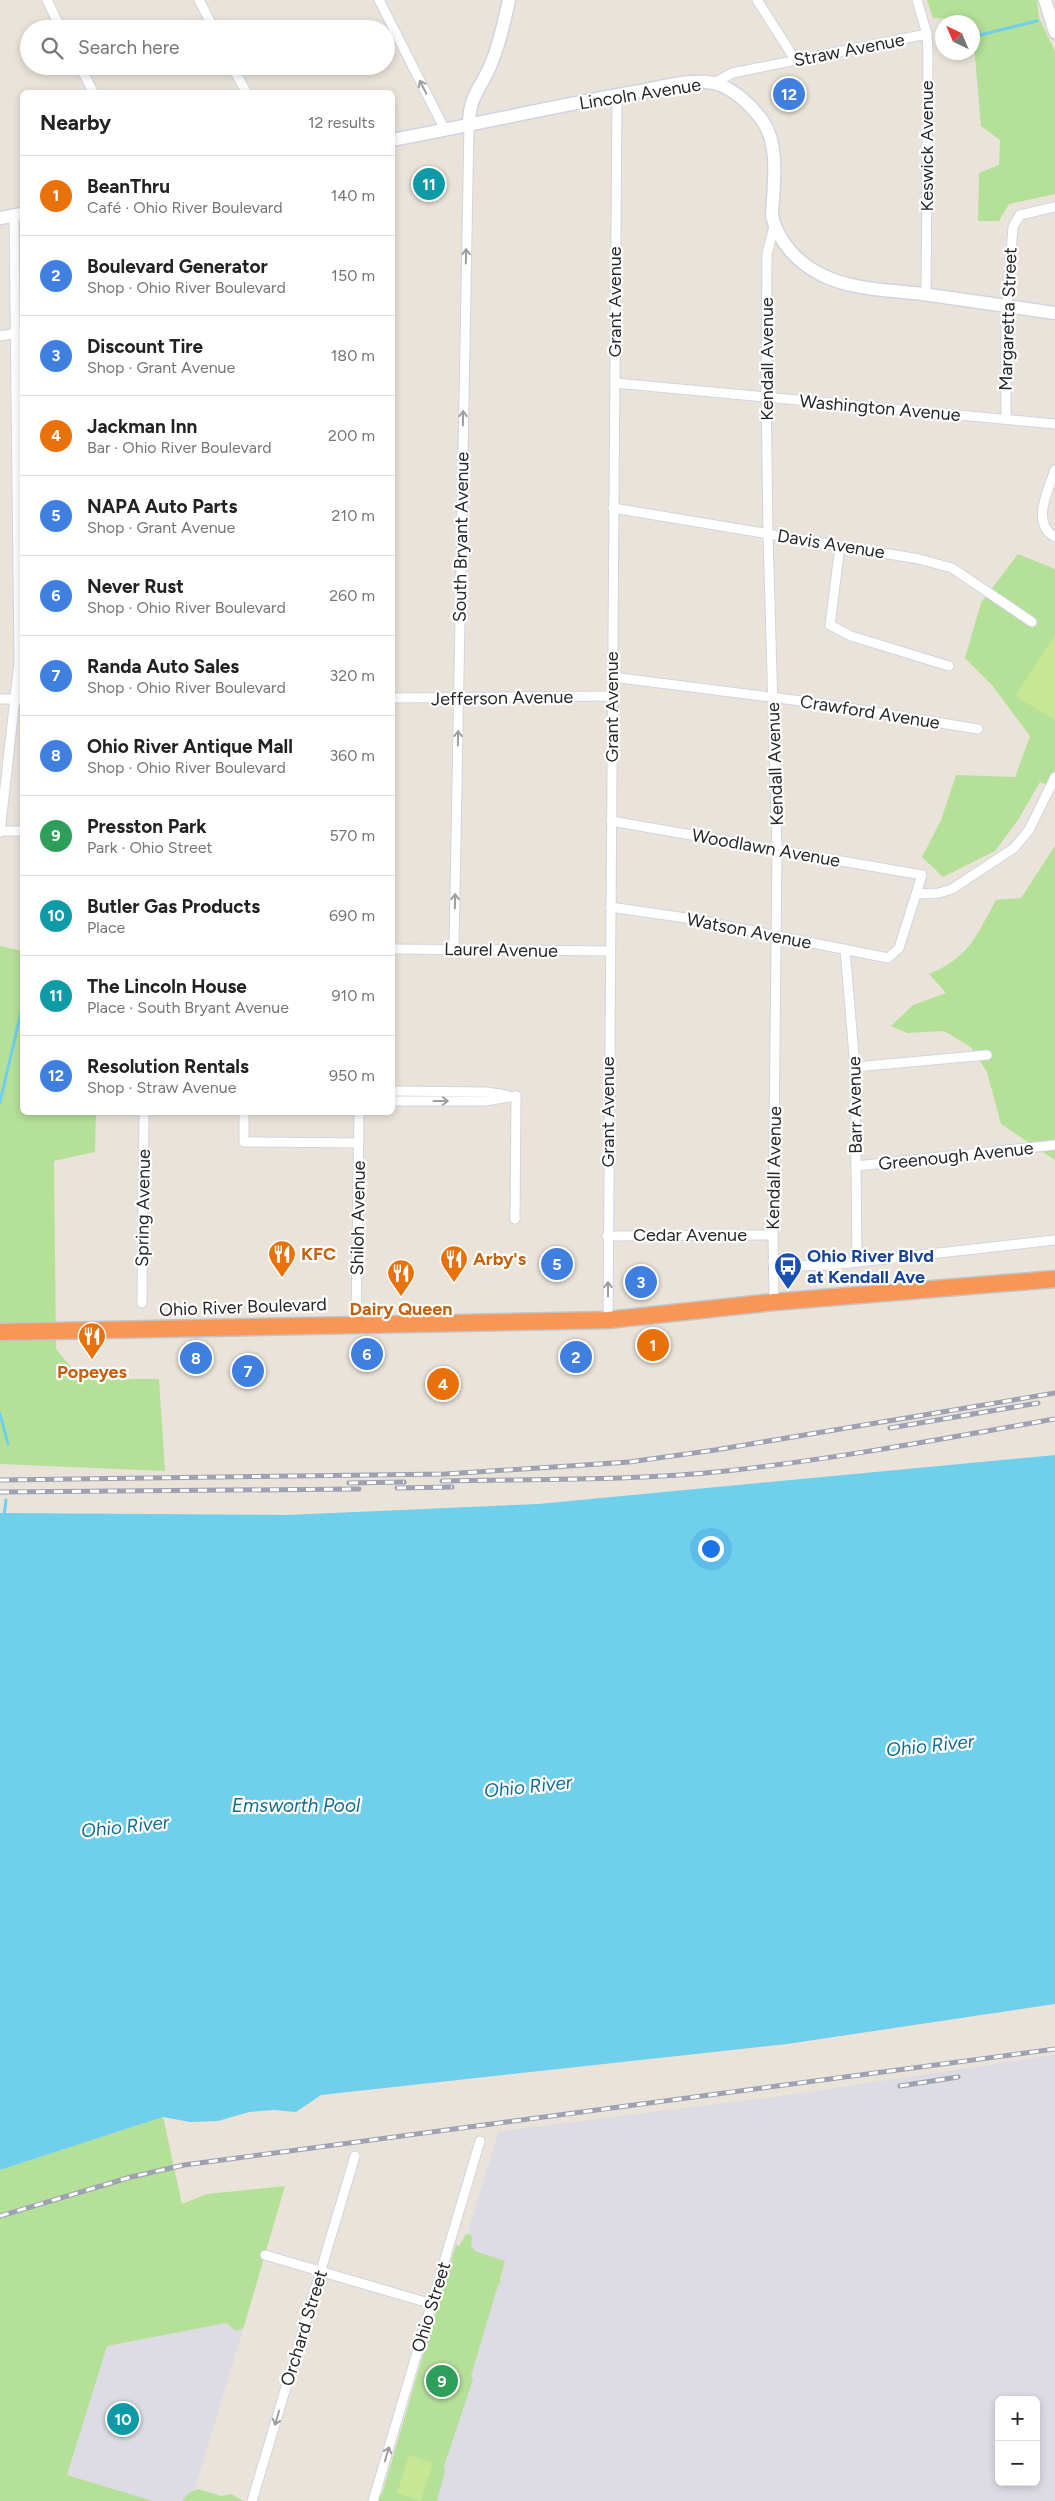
<!DOCTYPE html>
<html lang="en">
<head>
<meta charset="utf-8">
<style>
  :root { --surface:#fff; --page:#f6f6f6; --text:#222; --muted:#767676; --line:#e0e0e0; --accent:#b45309 }
  body { margin:0; font-family:Figtree,sans-serif; background:var(--page); color:var(--text) }
  .controls { position:absolute; right:15px; bottom:15px; display:grid; overflow:hidden; border-radius:8px; box-shadow:0 2px 8px #0003 }
  .controls button { width:45px; height:45px; display:grid; place-items:center; padding:0; border:0; border-bottom:1px solid var(--line); background:var(--surface); color:var(--text); font:25px sans-serif }
  .compass { position:absolute; left:935px; top:15px; width:45px; height:45px; border-radius:50%; background:var(--surface); box-shadow:0 2px 8px #0003; rotate:316deg }
  .you { position:absolute; left:710px; top:1548px; width:18px; height:18px; margin:-12px; border:4px solid #fff; border-radius:50%; background:#1a73e8; box-shadow:0 0 0 8px #1a73e833 }
  .badge { display:grid; place-items:center; width:32px; height:32px; border-radius:50%; background:var(--accent); color:#fff; font-size:16px; font-weight:700 }
  .pin { position:absolute; translate:-50% -50%; border:2px solid #fff; box-shadow:0 1px 5px #0006 }
  .list { margin:0; padding:0; list-style:none }
  h2 { display:flex; justify-content:space-between; align-items:center; height:65px; margin:0; padding:0 20px; font-size:21px }
  h2 small { font-size:16px; font-weight:400; color:var(--muted) }
  .list li { display:grid; grid-template-columns:32px 1fr auto; gap:15px; align-items:center; box-sizing:border-box; height:80px; padding:0 20px; border-top:1px solid var(--line) }
  .list b { display:block; font-size:19px; white-space:nowrap }
  .list p { margin:0; font-size:16px; white-space:nowrap; color:var(--muted) }
  .list em { font-size:16px; font-style:normal; color:var(--muted) }
  .icon { flex:none; width:28px; height:28px; fill:none; stroke:currentColor; stroke-width:2; stroke-linecap:round; stroke-linejoin:round }
  .map { position:relative; flex:none; width:1055px; height:2501px; overflow:hidden }
  .search { position:absolute; background:var(--surface); box-shadow:0 2px 8px #0003; left:20px; top:20px; width:375px; height:55px; display:flex; align-items:center; gap:12px; box-sizing:border-box; padding:0 18px; border-radius:28px; color:var(--muted); font-size:19px }
  .panel { position:absolute; background:var(--surface); box-shadow:0 2px 8px #0003; left:20px; top:90px; width:375px; height:1025px; border-radius:8px }
  .map>svg:first-child { display:block }
</style>
</head>
<body>
<div class="map">
<svg width="1055" height="2501" viewBox="0 0 1055 2501">
  <rect width="100%" height="100%" fill="#eae3da"/>
  <g fill="#dddbe3" fill-rule="evenodd">
    <path d="M1055 2055V2501H434L505 2261 463 2247 499 2131 789 2095ZM999 2400H1036V2482H999Z"/>
    <path d="M237 2321 245 2323 191 2501H153L67 2475 107 2346Z"/>
  </g>
  <g fill="#b4e098">
    <path d="M927 0H1037L1039 18 1055 51V194L1009 204 999 221H978L979 173 999 165 1000 140 981 126 972 22H970L969 19 933 18Z"/>
    <path d="M1018 554 1055 569V788L1040 782 1018 820 995 851 943 877 922 857 941 820 956 775 1015 777 1030 736 992 685 965 658 981 603Z"/>
    <path d="M1055 846V1160L1001 1124 987 1072 971 1047 944 1031 907 1033 891 1026 913 1005 946 993 929 974C970 957 976 936 996 900L1021 898Z"/>
    <path d="M0 946 22 951V1112L96 1113 95 1152 54 1161 56 1349 81 1379H159L165 1471 0 1464Z"/>
    <path d="M163 2117 182 2204 207 2194 285 2186 245 2323 242 2329 236 2331 226 2323 107 2346 67 2475 153 2501H0V2170Z"/>
    <path d="M466 2234 472 2236 471 2246 475 2251 505 2261 500 2279 501 2282 498 2285 471 2376 473 2379 444 2466 445 2471 437 2501H373L382 2494 442 2291 440 2286 443 2276 447 2275 456 2245 459 2246Z"/>
    <path d="M198 2489 221 2496 231 2494 244 2501H182L189 2493Z"/>
  </g>
  <g fill="#c7e794">
    <path d="M1055 635V720L1015 696Z"/>
    <path d="M409 2455 433 2463 421 2501 397 2493Z"/>
  </g>
  <path fill="#70cfea" d="M1055 1455V2004L787 2044 321 2095 296 2112 274 2110 249 2112 218 2121 190 2122 163 2117 0 2170V1513L287 1515 538 1504Z"/>
  <g fill="none" stroke-linecap="round" stroke-linejoin="round">
    <g stroke="#70cfea" stroke-width="3">
      <path d="M980 35 1037 21"/>
      <path d="M0 1102 22 1008"/>
      <path d="M0 1414 8 1444"/>
      <path d="M4 1517 6 1500"/>
    </g>
    <g stroke="#d0d4e1" stroke-width="11">
      <g id="street">
        <path d="M47 0 61 29"/>
        <path d="M199 0 214 29"/>
        <path d="M379 0 445 130"/>
        <path d="M757 0 796 61"/>
        <path d="M917 0 927 34 928 51 926 294"/>
        <path d="M80 66 93 92"/>
        <path d="M232 66 246 92"/>
        <path d="M715 83 732 73 927 34"/>
        <path d="M0 336 17 333"/>
        <path d="M615 383 1055 424"/>
        <path d="M1006 419V317L1013 227 1020 215 1055 207"/>
        <path d="M1055 470C1049 488 1030 524 1055 537"/>
        <path d="M613 508 919 559 952 568 1032 622"/>
        <path d="M840 546 830 625 851 636 949 666"/>
        <path d="M612 677 817 703 978 729"/>
        <path d="M392 698 612 696"/>
        <path d="M0 699H22"/>
        <path d="M0 831H22"/>
        <path d="M0 832 19 662 14 215"/>
        <path d="M917 894 939 893 952 889 1014 848 1029 830 1055 777"/>
        <path d="M610 907 693 919 888 958 899 948 922 875 611 821"/>
        <path d="M392 949 610 951"/>
        <path d="M454 949 469 125"/>
        <path d="M845 949 855 1067 857 1261"/>
        <path d="M855 1067 987 1055"/>
        <path d="M392 1091 486 1092 506 1095"/>
        <path d="M392 1101H485L516 1096"/>
        <path d="M244 1112V1142L359 1143"/>
        <path d="M856 1166 1055 1145"/>
        <path d="M515 1219 516 1096"/>
        <path d="M607 1236 773 1235"/>
        <path d="M773 1262 794 1266 831 1265 1055 1240"/>
        <path d="M774 1302 773 1235 777 850 768 534 766 387 767 254 774 226"/>
        <path d="M142 1303 144 1112"/>
        <path d="M608 1320 617 95"/>
        <path d="M356 1324 359 1112"/>
        <path d="M265 2255 432 2304"/>
        <path d="M252 2501 355 2156"/>
        <path d="M373 2501 480 2141"/>
      </g>
    </g>
    <g stroke="#d0d4e1" stroke-width="15">
      <g id="secondary">
        <path d="M1045 0 1055 32"/>
        <path d="M469 125C469 95 481 89 491 64 500 43 504 22 509 0"/>
        <path d="M392 140C473 125 554 106 635 92 660 88 689 78 714 83 734 88 753 107 764 123 780 149 773 187 772 216 778 242 799 264 822 275 852 290 890 290 923 294 967 300 1011 307 1055 313"/>
        <path d="M0 218 22 214"/>
      </g>
    </g>
    <g stroke="#c3c3c3" stroke-width="19">
      <path id="highway" d="M0 1332 608 1320 774 1302 1055 1279"/>
    </g>
    <use href="#street" stroke="#fff" stroke-width="9"/>
    <use href="#secondary" stroke="#fff" stroke-width="12"/>
    <use href="#highway" stroke="#f89657" stroke-width="16"/>
    <g stroke="#9da1b2" stroke-width="5">
      <g id="rail">
        <path d="M890 1428 1038 1403"/>
        <path d="M0 1480 445 1474 629 1462 715 1450 1055 1393"/>
        <path d="M442 1481C536 1479 632 1481 726 1471 836 1459 946 1438 1055 1419"/>
        <path d="M349 1483 404 1482"/>
        <path d="M397 1488 452 1487"/>
        <path d="M0 1492 359 1489"/>
        <path d="M900 2086 958 2077"/>
        <path d="M0 2216 131 2177 184 2165 1055 2049"/>
      </g>
    </g>
    <use href="#rail" stroke="#fff" stroke-width="3" stroke-dasharray="9" stroke-linecap="butt"/>
  </g>
  <defs><path id="oneway-shaft" d="M-6 0H5M1.5-3L5.5 0L1.5 3" fill="none" stroke-width="1.6" stroke-linecap="round" stroke-linejoin="round" transform="scale(1.25)"/></defs>
  <g stroke="#9e9e9e">
    <use href="#oneway-shaft" transform="translate(423 87) rotate(-117)"/>
    <use href="#oneway-shaft" transform="translate(466 256) rotate(-89)"/>
    <use href="#oneway-shaft" transform="translate(463 418) rotate(-89)"/>
    <use href="#oneway-shaft" transform="translate(458 738) rotate(-89)"/>
    <use href="#oneway-shaft" transform="translate(455 901) rotate(-89)"/>
    <use href="#oneway-shaft" transform="translate(441 1101)"/>
    <use href="#oneway-shaft" transform="translate(608 1289) rotate(-90)"/>
    <use href="#oneway-shaft" transform="translate(277 2418) rotate(107)"/>
    <use href="#oneway-shaft" transform="translate(387 2454) rotate(-73)"/>
  </g>
  <defs>
    <g id="restaurant-pin" transform="scale(1.4375)"><path d="M0 17L-7.5 6A9.5 9.5 0 1 1 7.5 6Z" fill="#e8710a" stroke="#fff"/><path d="M-5-6h1v4h1v-4h1v4h1v-4h1v5L-1.5 .5V6h-2V.5L-5-1ZM5-6V6H3V1.5H1.5Q1.5-4 5-6Z" fill="#fff"/></g>
    <g id="bus-pin" transform="scale(1.4375)"><path d="M0 17L-7.5 6A9.5 9.5 0 1 1 7.5 6Z" fill="#1a4fb4" stroke="#fff"/><path d="M-5-6H5V4H4V6H2V4H-2V6H-4V4H-5ZM-3.5-4V0h7V-4ZM-3.5 1.2v1.5H-2V1.2ZM2 1.2v1.5H3.5V1.2Z" fill="#fff"/></g>
  </defs>
  <g fill-rule="evenodd">
    <use href="#restaurant-pin" x="282" y="1254"/>
    <use href="#restaurant-pin" x="454" y="1259"/>
    <use href="#bus-pin" x="788" y="1266"/>
    <use href="#restaurant-pin" x="401" y="1273"/>
    <use href="#restaurant-pin" x="92" y="1336"/>
  </g>
  <g text-anchor="middle" stroke-width="4.5" stroke-linejoin="round" paint-order="stroke">
    <g font-size="18" fill="#282828" stroke="#fff">
      <text transform="translate(849 50) rotate(-11)" y="6">Straw Avenue</text>
      <text transform="translate(640 94) rotate(-9)" y="6">Lincoln Avenue</text>
      <text transform="translate(927 146) rotate(-90)" y="6">Keswick Avenue</text>
      <text transform="translate(615 302) rotate(-90)" y="6">Grant Avenue</text>
      <text transform="translate(1008 319) rotate(-88)" y="6">Margaretta Street</text>
      <text transform="translate(767 359) rotate(-90)" y="6">Kendall Avenue</text>
      <text transform="translate(880 408) rotate(5)" y="6">Washington Avenue</text>
      <text transform="translate(461 537) rotate(-89)" y="6">South Bryant Avenue</text>
      <text transform="translate(831 544) rotate(9)" y="6">Davis Avenue</text>
      <text transform="translate(502 698) rotate(-1)" y="6">Jefferson Avenue</text>
      <text transform="translate(612 707) rotate(-90)" y="6">Grant Avenue</text>
      <text transform="translate(870 712) rotate(9)" y="6">Crawford Avenue</text>
      <text transform="translate(775 764) rotate(-92)" y="6">Kendall Avenue</text>
      <text transform="translate(766 848) rotate(10)" y="6">Woodlawn Avenue</text>
      <text transform="translate(749 931) rotate(11)" y="6">Watson Avenue</text>
      <text transform="translate(501 950) rotate(1)" y="6">Laurel Avenue</text>
      <text transform="translate(855 1105) rotate(-91)" y="6">Barr Avenue</text>
      <text transform="translate(608 1112) rotate(-90)" y="6">Grant Avenue</text>
      <text transform="translate(956 1156) rotate(-6)" y="6">Greenough Avenue</text>
      <text transform="translate(774 1168) rotate(-89)" y="6">Kendall Avenue</text>
      <text transform="translate(143 1208) rotate(-89)" y="6">Spring Avenue</text>
      <text transform="translate(358 1218) rotate(-89)" y="6">Shiloh Avenue</text>
      <text x="690" y="1241">Cedar Avenue</text>
      <text transform="translate(243 1307) rotate(-2)" y="6">Ohio River Boulevard</text>
      <text transform="translate(431 2307) rotate(-73)" y="6">Ohio Street</text>
      <text transform="translate(304 2328) rotate(-73)" y="6">Orchard Street</text>
    </g>
    <g font-size="18" font-weight="bold" fill="#c56008" stroke="#fff" text-anchor="start">
      <text x="301" y="1260">KFC</text>
      <text x="473" y="1265">Arby's</text>
      <text x="401" y="1315" text-anchor="middle">Dairy Queen</text>
      <text x="92" y="1378" text-anchor="middle">Popeyes</text>
    </g>
    <g font-size="18" font-weight="bold" fill="#164399" stroke="#fff" text-anchor="start">
      <text x="807" y="1262">Ohio River Blvd<tspan x="807" dy="21">at Kendall Ave</tspan></text>
    </g>
    <g font-size="19" font-style="italic" fill="#116c93" stroke="#fff">
      <text transform="translate(930 1745) rotate(-6)" y="7">Ohio River</text>
      <text transform="translate(528 1786) rotate(-6)" y="7">Ohio River</text>
      <text x="296" y="1812">Emsworth Pool</text>
      <text transform="translate(125 1826) rotate(-6)" y="7">Ohio River</text>
    </g>
  </g>
</svg>
<div class="controls">
<button>+</button>
<button>−</button>
</div>
<svg class="compass" viewBox="-18 -18 36 36"><path d="M0-13l5 13h-10z" fill="#e53935"/><path d="M0 13l5-13h-10z" fill="#767676"/></svg>
<div class="you"></div>
<div class="pin badge" style="left:653px;top:1345px;background:#e8710a">1</div>
<div class="pin badge" style="left:576px;top:1357px;background:#3f7fe0">2</div>
<div class="pin badge" style="left:641px;top:1282px;background:#3f7fe0">3</div>
<div class="pin badge" style="left:443px;top:1384px;background:#e8710a">4</div>
<div class="pin badge" style="left:557px;top:1264px;background:#3f7fe0">5</div>
<div class="pin badge" style="left:367px;top:1354px;background:#3f7fe0">6</div>
<div class="pin badge" style="left:248px;top:1371px;background:#3f7fe0">7</div>
<div class="pin badge" style="left:196px;top:1358px;background:#3f7fe0">8</div>
<div class="pin badge" style="left:442px;top:2381px;background:#2e9e5b">9</div>
<div class="pin badge" style="left:123px;top:2419px;background:#0f9aa8">10</div>
<div class="pin badge" style="left:429px;top:184px;background:#0f9aa8">11</div>
<div class="pin badge" style="left:789px;top:94px;background:#3f7fe0">12</div>
<div class="search"><svg class="icon" aria-label="search" viewBox="0 0 24 24"><circle cx="10" cy="10" r="6"/><path d="M15 15l6 6"/></svg>Search here</div>
<section class="panel">
<h2>Nearby<small>12 results</small></h2>
<ul class="list">
<li><span class="badge" style="background:#e8710a">1</span><div><b>BeanThru</b><p>Café · Ohio River Boulevard</p></div><em>140 m</em></li>
<li><span class="badge" style="background:#3f7fe0">2</span><div><b>Boulevard Generator</b><p>Shop · Ohio River Boulevard</p></div><em>150 m</em></li>
<li><span class="badge" style="background:#3f7fe0">3</span><div><b>Discount Tire</b><p>Shop · Grant Avenue</p></div><em>180 m</em></li>
<li><span class="badge" style="background:#e8710a">4</span><div><b>Jackman Inn</b><p>Bar · Ohio River Boulevard</p></div><em>200 m</em></li>
<li><span class="badge" style="background:#3f7fe0">5</span><div><b>NAPA Auto Parts</b><p>Shop · Grant Avenue</p></div><em>210 m</em></li>
<li><span class="badge" style="background:#3f7fe0">6</span><div><b>Never Rust</b><p>Shop · Ohio River Boulevard</p></div><em>260 m</em></li>
<li><span class="badge" style="background:#3f7fe0">7</span><div><b>Randa Auto Sales</b><p>Shop · Ohio River Boulevard</p></div><em>320 m</em></li>
<li><span class="badge" style="background:#3f7fe0">8</span><div><b>Ohio River Antique Mall</b><p>Shop · Ohio River Boulevard</p></div><em>360 m</em></li>
<li><span class="badge" style="background:#2e9e5b">9</span><div><b>Presston Park</b><p>Park · Ohio Street</p></div><em>570 m</em></li>
<li><span class="badge" style="background:#0f9aa8">10</span><div><b>Butler Gas Products</b><p>Place</p></div><em>690 m</em></li>
<li><span class="badge" style="background:#0f9aa8">11</span><div><b>The Lincoln House</b><p>Place · South Bryant Avenue</p></div><em>910 m</em></li>
<li><span class="badge" style="background:#3f7fe0">12</span><div><b>Resolution Rentals</b><p>Shop · Straw Avenue</p></div><em>950 m</em></li>
</ul>
</section>
</div>
</body>
</html>
